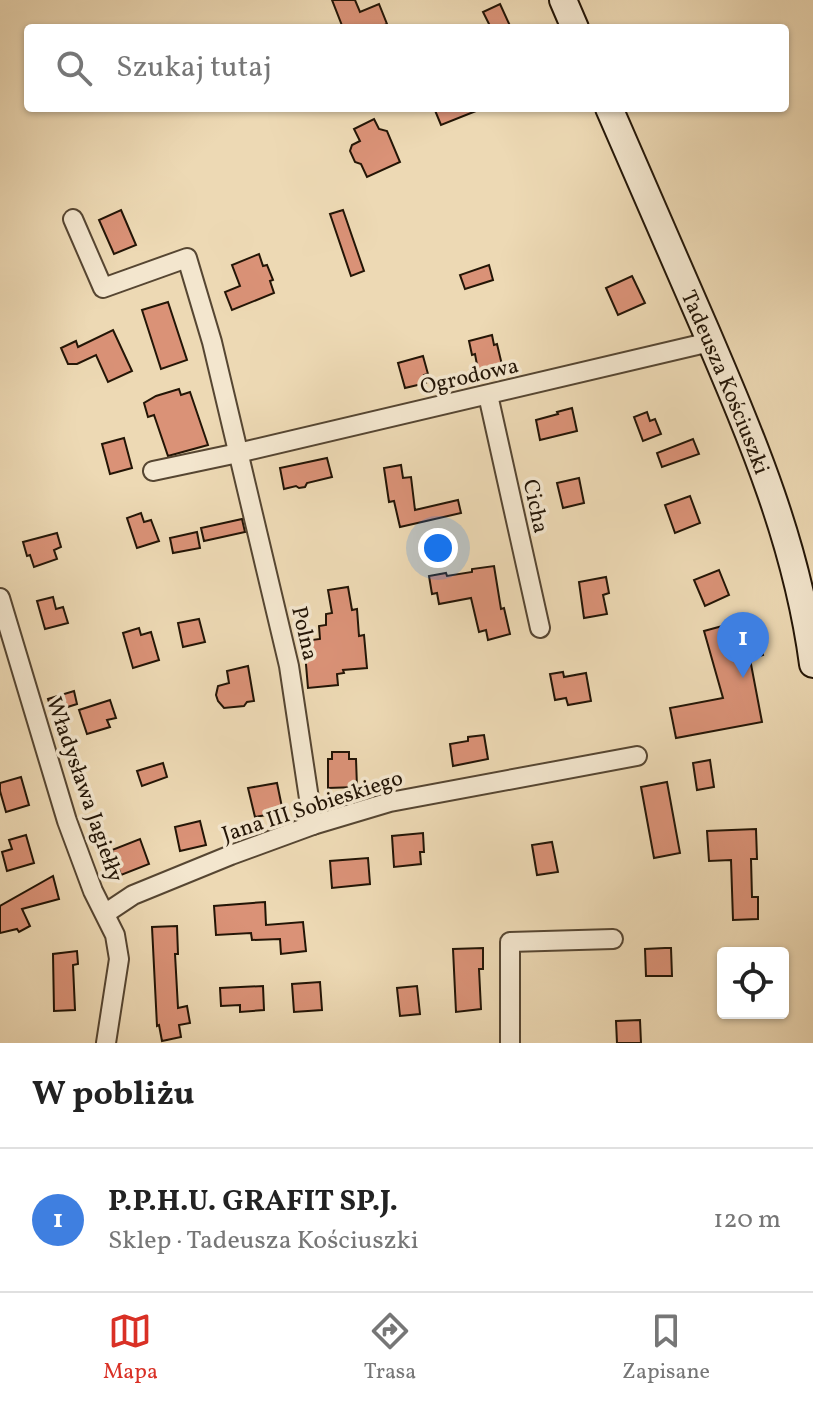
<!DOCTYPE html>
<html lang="pl">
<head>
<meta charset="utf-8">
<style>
  :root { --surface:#fff; --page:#f2f2f2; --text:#222; --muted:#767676; --line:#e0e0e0; --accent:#d93025 }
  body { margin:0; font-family:Vollkorn,serif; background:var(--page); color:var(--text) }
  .controls { position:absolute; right:24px; bottom:24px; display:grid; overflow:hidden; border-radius:8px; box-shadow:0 2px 6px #0004 }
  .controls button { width:72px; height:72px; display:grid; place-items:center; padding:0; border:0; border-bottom:2px solid var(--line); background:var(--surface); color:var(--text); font:40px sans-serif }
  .you { position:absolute; left:438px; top:548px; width:28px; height:28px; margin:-20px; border:6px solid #fff; border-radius:50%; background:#1a73e8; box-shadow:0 0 0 12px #1a73e833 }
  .badge { display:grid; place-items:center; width:52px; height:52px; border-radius:50%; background:var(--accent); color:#fff; font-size:26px; font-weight:700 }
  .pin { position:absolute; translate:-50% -66px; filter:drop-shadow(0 2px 4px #0008) }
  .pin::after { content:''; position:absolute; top:42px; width:28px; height:24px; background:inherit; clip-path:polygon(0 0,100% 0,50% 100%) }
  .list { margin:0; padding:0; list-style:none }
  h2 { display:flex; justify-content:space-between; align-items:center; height:104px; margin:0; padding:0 32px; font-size:34px }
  h2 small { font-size:26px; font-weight:400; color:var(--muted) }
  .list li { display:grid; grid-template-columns:52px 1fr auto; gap:24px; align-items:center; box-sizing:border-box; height:144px; padding:0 32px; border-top:2px solid var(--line) }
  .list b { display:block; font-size:30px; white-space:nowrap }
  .list p { margin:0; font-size:26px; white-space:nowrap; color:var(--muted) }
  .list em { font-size:26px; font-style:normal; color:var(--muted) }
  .icon { flex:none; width:44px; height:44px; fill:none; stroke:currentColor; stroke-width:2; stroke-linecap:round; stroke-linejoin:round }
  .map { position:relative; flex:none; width:813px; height:1043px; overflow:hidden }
  .search { position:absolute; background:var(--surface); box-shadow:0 2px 6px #0004; left:24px; right:24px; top:24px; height:88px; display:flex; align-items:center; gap:20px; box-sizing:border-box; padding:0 28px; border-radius:8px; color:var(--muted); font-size:30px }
  .sheet { height:248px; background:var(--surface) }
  nav { display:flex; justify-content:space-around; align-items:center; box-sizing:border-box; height:112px; border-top:2px solid var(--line); background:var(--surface); font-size:22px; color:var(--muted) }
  nav a { display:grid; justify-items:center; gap:4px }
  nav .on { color:var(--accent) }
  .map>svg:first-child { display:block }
</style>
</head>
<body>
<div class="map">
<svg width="813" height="1043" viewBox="0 0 813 1043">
  <rect width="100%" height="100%" fill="#edd9b4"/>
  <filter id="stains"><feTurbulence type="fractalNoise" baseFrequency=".0025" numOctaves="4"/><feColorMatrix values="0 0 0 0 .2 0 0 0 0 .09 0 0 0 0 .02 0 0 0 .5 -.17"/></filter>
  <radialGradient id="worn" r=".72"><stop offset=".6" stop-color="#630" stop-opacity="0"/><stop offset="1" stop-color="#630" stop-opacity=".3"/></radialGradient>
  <g fill="#da9277" stroke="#231506" stroke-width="2">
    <path d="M332 0H355L360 12 379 4 387 24 377 28H343Z"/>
    <path d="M500 4 511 28H491L483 12Z"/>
    <path d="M434 108H481V109L441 125Z"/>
    <path d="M374 119 379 129 387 131 400 162 367 177 361 164 355 162 350 151 352 145 360 141 354 129Z"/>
    <path d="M121 210 136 245 114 254 99 220Z"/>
    <path d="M343 210 364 271 351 276 330 214Z"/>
    <path d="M259 254 263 266 267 265 273 280 270 281 274 293 232 310 225 292 240 286 232 265Z"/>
    <path d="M489 265 493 280 465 289 460 275Z"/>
    <path d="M632 276 645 303 618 315 606 288Z"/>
    <path d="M168 302 187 360 161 369 142 310Z"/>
    <path d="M113 330 132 371 108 382 96 355 77 364H68L61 348 76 341 78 347Z"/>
    <path d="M492 335 494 345 497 344 502 365 478 370 475 354 472 355 469 341Z"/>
    <path d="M423 356 428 374 424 375 426 383 405 388 398 363Z"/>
    <path d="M179 389 181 395 190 392 208 445 168 456 154 415 148 417 144 403 156 396Z"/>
    <path d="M572 408 577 431 540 440 536 420 558 414 557 412Z"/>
    <path d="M647 412 650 421 655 419 661 434 643 441 634 417Z"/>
    <path d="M124 438 132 468 110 474 102 444Z"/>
    <path d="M693 439 699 454 662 467 657 453Z"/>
    <path d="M327 458 332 477 307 483 305 487 299 488 296 486 284 489 280 468Z"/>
    <path d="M401 465 403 478 411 477 415 510 458 500 461 513 400 527 394 501 389 502 384 468Z"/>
    <path d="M579 478 584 503 563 508 557 483Z"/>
    <path d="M690 496 700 523 675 533 665 505Z"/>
    <path d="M141 513 144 522 151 520 159 541 137 548 127 518Z"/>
    <path d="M242 519 245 532 204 541 201 528Z"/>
    <path d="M197 532 200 548 173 553 170 538Z"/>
    <path d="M57 533 61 547 54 550 57 559 34 567 30 555 27 556 23 542Z"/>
    <path d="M494 566 501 609 504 608 510 634 488 640 486 630 479 632 471 598 439 604 437 593 432 594 429 576 446 573 447 576 472 572V569Z"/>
    <path d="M719 570 729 595 705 606 694 580Z"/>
    <path d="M606 577 609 593 603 595 607 614 584 618 579 582Z"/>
    <path d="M348 587 352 610 357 609 359 636 364 635 367 668 343 670 344 673 337 674 338 685 308 688 304 641 320 639 319 626 326 625V614L332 613 328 590Z"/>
    <path d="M53 597 56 609 63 607 68 623 45 629 37 601Z"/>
    <path d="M199 619 205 642 183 647 178 623Z"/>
    <path d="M754 622 763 655 750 659 762 722 676 738 670 708 723 698 704 631 726 625 727 630Z"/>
    <path d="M139 628 141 635 151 632 159 660 133 668 123 633Z"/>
    <path d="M248 666 254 701 247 702 244 706 224 708 218 701 216 695 218 686 229 683 227 671Z"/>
    <path d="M563 672 564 677 586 673 591 701 568 705 566 698 555 700 550 674Z"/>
    <path d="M74 691 77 704 52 712 48 699Z"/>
    <path d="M110 700 116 718 107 720 110 727 87 734 79 710Z"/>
    <path d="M484 735 488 759 453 766 450 744 468 741V737Z"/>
    <path d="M332 752H349V759H356L357 787 328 788V759H332Z"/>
    <path d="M710 760 714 787 697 790 693 763Z"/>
    <path d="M163 763 167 777 142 786 137 771Z"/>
    <path d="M21 777 29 805 6 812 0 791V783Z"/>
    <path d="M667 782 680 853 654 858 641 787Z"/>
    <path d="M277 783 283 812 255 817 248 788Z"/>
    <path d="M200 821 206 845 180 851 175 827Z"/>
    <path d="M756 829 757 859H751L752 897H758V919L733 920 731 860 709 861 707 831Z"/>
    <path d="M423 833 424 852H420L421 864 394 867 392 836Z"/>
    <path d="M26 835 34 863 7 871 2 852 12 849 9 840Z"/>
    <path d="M140 839 149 864 121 875 112 850Z"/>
    <path d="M552 842 558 872 537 875 532 845Z"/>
    <path d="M368 858 370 884 332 888 330 861Z"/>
    <path d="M53 876 59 899 22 909 30 926 19 932 17 929 0 933V906Z"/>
    <path d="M265 902 266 925 303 922 306 951 281 954 280 939 252 940 251 933 216 935 214 906Z"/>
    <path d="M177 926 178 954H175L178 1008 187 1006 190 1023 179 1025 181 1037 162 1041 159 1025 157 1026 152 927Z"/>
    <path d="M483 948V969H479L481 1009 456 1012 453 949Z"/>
    <path d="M665 948H671L672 976H646L645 949Z"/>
    <path d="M77 951 78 964 73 965 75 1010 54 1011 53 954Z"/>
    <path d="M320 982 322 1010 294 1012 292 984Z"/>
    <path d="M263 986 264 1010 240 1012V1005L221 1006 220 988Z"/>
    <path d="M417 986 420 1014 400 1016 397 988Z"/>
    <path d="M640 1020 641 1043H617L616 1021Z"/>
  </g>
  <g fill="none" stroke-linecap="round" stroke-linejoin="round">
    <g stroke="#564632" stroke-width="22">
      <g id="street">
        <path d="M73 219 103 288 187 258 212 342 289 666 313 825"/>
        <path d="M488 395 540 628"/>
        <path d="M153 471 238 453 710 342"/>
        <path d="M0 598 67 821 93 891 115 935 119 959 106 1043"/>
        <path d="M106 913 133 895 231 855 313 825 390 802 637 756"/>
        <path d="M510 1043V942L613 939"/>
      </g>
    </g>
    <g stroke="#231506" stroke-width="30">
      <g id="secondary">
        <path d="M563 0 575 28"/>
        <path id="s1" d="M609 108C641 182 673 256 706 331 753 441 797 544 813 664"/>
      </g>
    </g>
    <use href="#street" stroke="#f3e6ce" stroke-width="18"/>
    <use href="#secondary" stroke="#f3e6ce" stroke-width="26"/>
  </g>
  <g text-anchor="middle" stroke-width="7" stroke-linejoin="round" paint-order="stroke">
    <g font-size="22" fill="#231506" stroke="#f3e6ce">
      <text transform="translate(469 375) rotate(-13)" y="8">Ogrodowa</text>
      <text dy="8" stroke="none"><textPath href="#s1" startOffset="298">Tadeusza Kościuszki</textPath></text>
      <text transform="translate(537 506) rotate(78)" y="8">Cicha</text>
      <text transform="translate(306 633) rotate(77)" y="8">Polna</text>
      <text transform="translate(86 789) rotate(71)" y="8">Władysława Jagiełły</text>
      <text transform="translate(312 805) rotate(-18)" y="8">Jana III Sobieskiego</text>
    </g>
  </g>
  <rect width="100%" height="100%" filter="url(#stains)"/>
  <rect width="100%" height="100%" fill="url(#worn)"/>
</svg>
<div class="controls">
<button><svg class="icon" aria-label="locate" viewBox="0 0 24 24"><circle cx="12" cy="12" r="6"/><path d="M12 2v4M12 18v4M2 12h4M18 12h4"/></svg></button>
</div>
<div class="you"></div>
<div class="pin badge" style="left:743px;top:678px;background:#3f7fe0">1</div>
<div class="search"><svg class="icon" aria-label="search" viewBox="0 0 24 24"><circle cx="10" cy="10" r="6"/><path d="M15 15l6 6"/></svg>Szukaj tutaj</div>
</div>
<section class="sheet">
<h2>W pobliżu<small></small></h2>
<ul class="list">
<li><span class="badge" style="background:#3f7fe0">1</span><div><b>P.P.H.U. GRAFIT SP.J.</b><p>Sklep · Tadeusza Kościuszki</p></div><em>120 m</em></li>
</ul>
</section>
<nav>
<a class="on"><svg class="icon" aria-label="map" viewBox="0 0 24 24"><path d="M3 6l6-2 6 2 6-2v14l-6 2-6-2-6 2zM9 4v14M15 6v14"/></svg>Mapa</a>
<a><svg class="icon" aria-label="directions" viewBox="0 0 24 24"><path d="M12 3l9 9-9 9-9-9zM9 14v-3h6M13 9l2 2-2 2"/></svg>Trasa</a>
<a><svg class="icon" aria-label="saved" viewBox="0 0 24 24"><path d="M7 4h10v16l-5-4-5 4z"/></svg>Zapisane</a>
</nav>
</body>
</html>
